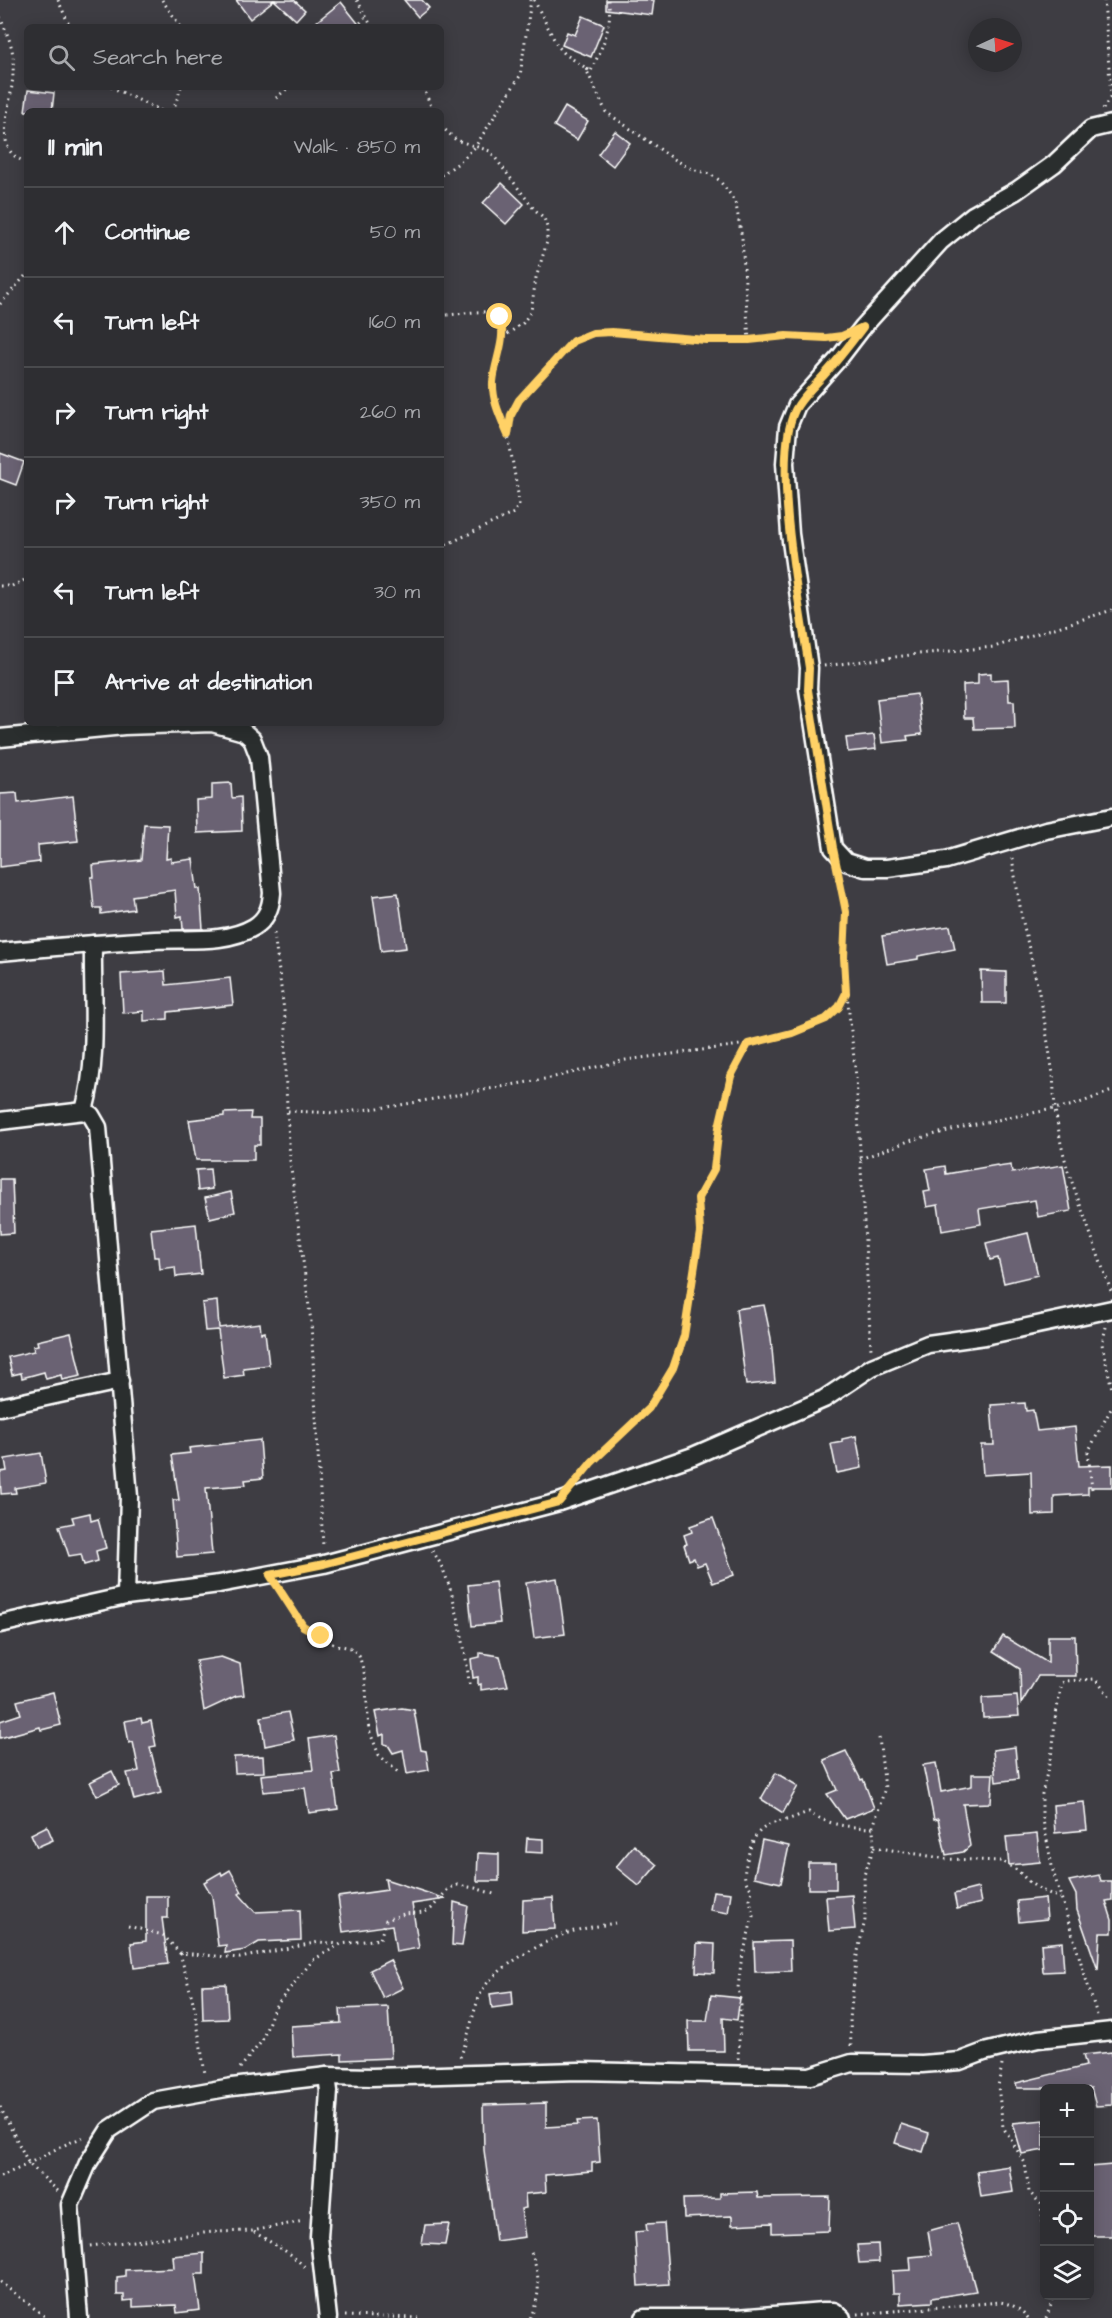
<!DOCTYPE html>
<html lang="en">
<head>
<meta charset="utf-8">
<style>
  :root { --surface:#2e2e32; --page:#3a3a3e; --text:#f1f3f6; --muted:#a7a8ac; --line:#494a4d }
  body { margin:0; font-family:"Architects Daughter",sans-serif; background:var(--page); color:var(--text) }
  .controls { position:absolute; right:18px; bottom:18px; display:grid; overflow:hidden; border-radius:9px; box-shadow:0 3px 15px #0003 }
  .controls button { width:54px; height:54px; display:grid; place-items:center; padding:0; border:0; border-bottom:2px solid var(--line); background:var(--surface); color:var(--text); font:30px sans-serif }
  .compass { position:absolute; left:968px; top:18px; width:54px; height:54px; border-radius:50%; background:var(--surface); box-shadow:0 3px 15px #0003; rotate:86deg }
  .stop { position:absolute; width:18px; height:18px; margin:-14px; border:4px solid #ffd166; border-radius:50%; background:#fff }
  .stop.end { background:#ffd166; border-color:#fff; box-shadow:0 2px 6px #0008 }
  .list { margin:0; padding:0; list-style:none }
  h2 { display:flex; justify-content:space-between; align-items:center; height:78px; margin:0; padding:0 24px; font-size:26px }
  h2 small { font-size:20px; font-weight:400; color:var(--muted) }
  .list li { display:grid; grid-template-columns:39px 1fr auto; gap:18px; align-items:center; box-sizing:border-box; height:90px; padding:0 24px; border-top:2px solid var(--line) }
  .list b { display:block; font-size:22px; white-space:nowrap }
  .list em { font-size:20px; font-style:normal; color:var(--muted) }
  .icon { flex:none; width:33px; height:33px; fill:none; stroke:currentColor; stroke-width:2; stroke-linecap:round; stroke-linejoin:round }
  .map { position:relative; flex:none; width:1112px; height:2318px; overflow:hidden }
  .search { position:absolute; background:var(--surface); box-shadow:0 3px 15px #0003; left:24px; top:24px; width:420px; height:66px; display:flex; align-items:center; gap:15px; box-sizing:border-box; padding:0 21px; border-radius:9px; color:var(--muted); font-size:22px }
  .panel { position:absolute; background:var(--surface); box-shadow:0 3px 15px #0003; left:24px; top:108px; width:420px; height:618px; border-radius:9px }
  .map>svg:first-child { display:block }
</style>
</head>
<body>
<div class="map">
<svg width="1112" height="2318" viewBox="0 0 1112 2318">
  <rect width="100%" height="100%" fill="#3e3d43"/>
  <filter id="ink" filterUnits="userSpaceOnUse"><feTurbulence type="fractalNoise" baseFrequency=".0167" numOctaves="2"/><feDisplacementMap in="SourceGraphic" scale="12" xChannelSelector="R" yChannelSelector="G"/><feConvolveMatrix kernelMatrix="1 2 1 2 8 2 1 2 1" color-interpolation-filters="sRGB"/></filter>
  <g filter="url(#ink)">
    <g fill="#6b6273" stroke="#fff" stroke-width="1.5">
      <path d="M236 0H274L250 19Z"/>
      <path d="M274 0H294L305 10 296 20Z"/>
      <path d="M404 0H422L429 8 418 17Z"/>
      <path d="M606 0H654L652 15 606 9Z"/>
      <path d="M341 2 361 27H310Z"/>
      <path d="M583 16 604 25 591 57 562 45 567 32 575 35Z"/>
      <path d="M28 90 54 93 52 111H25Z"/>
      <path d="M565 107 588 121 577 140 554 126Z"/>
      <path d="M615 131 630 143 613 166 598 154Z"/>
      <path d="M502 183 524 204 506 224 483 203Z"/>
      <path d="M0 453 24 462 16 485 0 479Z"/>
      <path d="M991 673V680L1008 679 1009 701H1014L1015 728 974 729 973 718H964L963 685 978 684V674Z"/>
      <path d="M917 694 922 734 907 736 908 740 882 743 877 699Z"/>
      <path d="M874 735 876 749 848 752 846 738Z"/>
      <path d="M231 783 232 798 241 797 242 831 197 833 196 800 212 799V784Z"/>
      <path d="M17 793 18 803 73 796 78 841 38 845 39 862 0 867V794Z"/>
      <path d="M144 824 168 825 166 859 171 858V862L193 859 197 889H200L203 929H183L182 916 177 917 175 890 132 896 134 909 101 914V908H94L91 877H94L93 865 141 860Z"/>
      <path d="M398 893 406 948 381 951 373 896Z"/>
      <path d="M950 926 955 949 918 956V959L887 964 882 936Z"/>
      <path d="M165 971 166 985 230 978 233 1005 168 1012V1019L144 1021V1011L123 1013 121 974Z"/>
      <path d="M981 971 1006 972V1003H982Z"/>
      <path d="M251 1112 250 1119H260V1145H254V1160H196L189 1120 224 1116V1113Z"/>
      <path d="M997 1165 998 1167 1011 1165 1012 1173 1063 1165 1071 1211 1038 1217 1035 1200 979 1209 981 1224 942 1231 938 1205 927 1207 924 1192 930 1191 926 1169 945 1166 946 1174Z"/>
      <path d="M210 1169 212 1189 198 1191 196 1170Z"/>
      <path d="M0 1179H12L14 1233 0 1234Z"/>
      <path d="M231 1192 235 1212 210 1218 205 1198Z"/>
      <path d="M196 1224 201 1274 176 1277 175 1267 160 1269 159 1257H154L151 1229Z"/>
      <path d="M1028 1233 1038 1275 1004 1283 998 1258 990 1260 986 1243Z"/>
      <path d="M217 1301 219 1328 260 1323 261 1333 265 1332 269 1365 243 1368 244 1375 224 1378 218 1330 205 1331 202 1303Z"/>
      <path d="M764 1305 771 1338 775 1382 746 1385 736 1309Z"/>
      <path d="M71 1333 81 1376 62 1380 61 1375 46 1379 44 1372 22 1378 21 1373 12 1375 8 1357 34 1351 33 1346 38 1345 37 1341Z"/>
      <path d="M1025 1403 1026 1411 1033 1410 1037 1431 1075 1427 1079 1466 1112 1465V1487H1088V1494L1054 1496V1514L1032 1515 1031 1472 983 1475 981 1445H994L991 1405Z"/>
      <path d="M856 1436 862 1468 837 1473 831 1444 842 1442V1439Z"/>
      <path d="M260 1440 263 1478 245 1480 246 1485 206 1488 212 1554 177 1557 173 1500H179L172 1455 190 1453 189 1448Z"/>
      <path d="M41 1453 46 1483 15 1488 16 1493 1 1494 0 1472 7 1471 5 1459Z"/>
      <path d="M90 1513 91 1521 98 1519 106 1548 96 1551 98 1561 84 1565 81 1554 69 1556 59 1526 74 1523 72 1517Z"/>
      <path d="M713 1518 734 1575 713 1583 705 1563 697 1566 694 1558 689 1560 684 1545 687 1544 684 1535 692 1532 690 1526Z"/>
      <path d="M557 1578 565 1634 534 1638 526 1583Z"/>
      <path d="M495 1582 500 1623 472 1626 468 1585Z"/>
      <path d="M1003 1636 1048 1663V1636H1075L1076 1676H1038L1021 1704 1020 1669 993 1652Z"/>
      <path d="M480 1653 500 1656 508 1686 481 1690V1684L478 1685V1677L473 1678 471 1659 480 1657Z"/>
      <path d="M221 1657 240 1664 244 1695 236 1696 204 1711 196 1661Z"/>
      <path d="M53 1692 61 1725 41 1730 40 1727 0 1738V1721L21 1714 17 1701Z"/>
      <path d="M1017 1696 1019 1716 983 1718 982 1698Z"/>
      <path d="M402 1708 414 1710 421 1750 426 1751 429 1770 407 1774 403 1750 393 1753 388 1745 384 1744V1734L380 1736 375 1712Z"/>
      <path d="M288 1712 294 1740 265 1746 261 1717Z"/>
      <path d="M141 1718 142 1723 151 1721 156 1746 150 1747 161 1793 134 1800 127 1773 139 1771 133 1742 129 1743 125 1721Z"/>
      <path d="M334 1735 340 1773 333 1774 338 1809 309 1813 305 1788 263 1792 261 1775 313 1770 309 1739Z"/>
      <path d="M1015 1747 1018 1779 996 1782 993 1750Z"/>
      <path d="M846 1751 861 1780 863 1779 874 1808 845 1819 827 1794 837 1790 824 1760Z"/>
      <path d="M263 1756 264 1772 235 1773 234 1757Z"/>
      <path d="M936 1763 941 1792 972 1786V1774H993L991 1803 963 1804 970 1846 963 1852 946 1855 938 1819 934 1820 923 1765Z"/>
      <path d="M112 1771 119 1785 97 1796 90 1782Z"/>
      <path d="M776 1773 798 1786 783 1813 761 1799Z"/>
      <path d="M1084 1802 1087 1830 1055 1833 1053 1805Z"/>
      <path d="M47 1826 53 1840 37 1847 31 1834Z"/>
      <path d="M1037 1834 1040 1862 1009 1865 1006 1837Z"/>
      <path d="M527 1838 543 1839V1853L526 1852Z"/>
      <path d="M762 1840 789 1846 781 1883 754 1877Z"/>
      <path d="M634 1845 657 1865 639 1886 616 1867Z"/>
      <path d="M478 1853 499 1854V1881H477Z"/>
      <rect x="808" y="1863" width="28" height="26"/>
      <path d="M230 1870 242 1892 239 1894 255 1912 300 1910 301 1940 259 1942 246 1950 225 1953 226 1945 218 1946 212 1896 204 1882 221 1872 222 1875Z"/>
      <path d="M1099 1875 1101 1881H1112V1900L1106 1901 1112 1920V1933H1100L1098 1970 1077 1910 1076 1895 1069 1881Z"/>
      <path d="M385 1879 446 1899 412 1904 419 1948 396 1952 392 1925 343 1932 338 1897 387 1890Z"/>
      <path d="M978 1888 981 1903 957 1909 954 1894Z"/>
      <path d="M713 1891 731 1893 728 1913 710 1910Z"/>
      <path d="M852 1895 855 1929 829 1931 826 1897Z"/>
      <path d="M146 1896H168V1918H162L168 1964 134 1968 131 1943 146 1941Z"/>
      <path d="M553 1898 555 1929 522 1931 523 1900Z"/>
      <path d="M1045 1898 1047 1919 1019 1922 1017 1901Z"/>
      <path d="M454 1902 468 1906 462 1946 452 1945Z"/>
      <path d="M790 1941 791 1971 755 1972 754 1942Z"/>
      <path d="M1062 1942 1064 1971 1043 1972 1041 1944Z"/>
      <path d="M697 1943 715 1944 714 1973 696 1972Z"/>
      <path d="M390 1960 403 1988 383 1998 370 1970Z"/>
      <path d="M226 1984 228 2019 203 2020 202 1985Z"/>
      <path d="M512 1991 513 2005 492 2008 490 1994Z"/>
      <path d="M711 1995 740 1998 737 2020 723 2018 724 2051H689L688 2021H707Z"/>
      <path d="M388 2007 391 2058 342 2060V2054L293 2057 291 2026 341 2023 340 2009Z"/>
      <path d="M1112 2052V2105L1096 2106 1091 2088H1017L1016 2083 1086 2066 1083 2055Z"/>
      <path d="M546 2103V2127L578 2125 577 2121 597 2120 600 2162 592 2163V2171L545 2175 546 2192 525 2194 526 2208 521 2209 525 2237 496 2241 484 2150 483 2105Z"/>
      <path d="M1044 2120V2150L1022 2154 1013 2123Z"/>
      <path d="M901 2124 929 2133 923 2152 895 2143Z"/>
      <path d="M1112 2165V2236H1089V2167Z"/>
      <path d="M1009 2166 1013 2192 981 2197 977 2171Z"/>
      <path d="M757 2192 758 2198 830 2197 829 2231 772 2233V2223L732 2225V2216L684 2218 683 2199 720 2198V2193Z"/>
      <path d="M664 2223 669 2284 638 2286 635 2232 647 2231 646 2224Z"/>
      <path d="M957 2223 976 2291 932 2298V2302L900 2304V2293H893L892 2271 911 2270 910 2257 932 2255 928 2231Z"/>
      <path d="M449 2224 445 2245 422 2244 425 2225Z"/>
      <path d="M878 2244 879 2262 859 2263 857 2245Z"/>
      <path d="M204 2253V2274H195L200 2310 177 2313 176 2305 133 2307V2300L124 2301V2295H117V2277L125 2276V2270L174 2268 173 2256Z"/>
    </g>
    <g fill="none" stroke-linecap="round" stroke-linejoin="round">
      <g stroke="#fff" stroke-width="21">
        <g id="street">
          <path d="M1112 124 1091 129 1054 164 1016 191 973 215 941 241 863 327 840 357 797 405 788 427 785 463 790 534 809 668 808 689 833 848 846 862 865 868H887L946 860 1046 830 1112 817"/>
          <path d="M0 738 124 726 212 723 244 732 252 739 259 757 272 893C271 907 267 919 254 927 225 944 187 938 155 940 103 943 52 947 0 952"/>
          <path d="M84 1111C99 1057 92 999 93 944"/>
          <path d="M0 1121 84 1111 91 1115 98 1127 129 1497 126 1596"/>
          <path d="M0 1407 120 1381"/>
          <path d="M0 1624 126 1596 219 1584 324 1564 559 1502 693 1456 824 1399 872 1367 928 1344 985 1336 1112 1309"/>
          <path d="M327 2076 329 2091 319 2237 328 2318"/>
          <path d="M79 2318 70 2205 88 2163 109 2130 153 2101 232 2087 327 2076 372 2077 579 2071 810 2076 852 2063 922 2064 960 2061 984 2052 1038 2039 1112 2031"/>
          <path d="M644 2318H737L823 2311H834L842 2318"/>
        </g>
      </g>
      <g stroke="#fff" stroke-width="3" stroke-dasharray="1.5 4.5" stroke-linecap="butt">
        <path d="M58 0 70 27"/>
        <path d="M162 0 181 27"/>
        <path d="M357 0 372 27"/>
        <path d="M534 0 557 45 565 54 589 70"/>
        <path d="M608 0C614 25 601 49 591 71L586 69 606 112 674 159 692 169 710 174 719 180 730 194 736 205 742 238 749 341"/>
        <path d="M1104 0 1111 95"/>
        <path d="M0 17C5 29 12 43 13 57 14 72 12 89 9 103 4 130 0 155 27 162"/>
        <path d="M356 27 365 18"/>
        <path d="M111 87 162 111"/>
        <path d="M423 87 433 111"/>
        <path d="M276 98 289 87"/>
        <path d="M1103 109 1112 95"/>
        <path d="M173 111 181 87"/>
        <path d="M441 126 456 140 490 151 534 209 544 218 547 227V242L536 278 531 311 523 323 502 338"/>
        <path d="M441 175 460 162 475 147 520 76 531 0"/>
        <path d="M0 304 27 274"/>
        <path d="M441 315C458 316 486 306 500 317 506 339 497 358 494 379 490 398 500 416 507 434"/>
        <path d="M441 547 514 513 519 504 518 494 508 435 511 415 519 400 573 341 593 333 612 332 706 340 749 341 786 336 834 337"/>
        <path d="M0 586H12L27 579"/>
        <path d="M824 666 918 654 994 647 1112 610"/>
        <path d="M1012 858 1022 918 1042 1006 1053 1074 1055 1109 1061 1144 1068 1171 1112 1294"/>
        <path d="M274 933 286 1026 285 1069 290 1161 311 1322 323 1547"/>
        <path d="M847 994 856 1077 871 1350"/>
        <path d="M288 1111 336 1113 395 1106 550 1078 626 1060 748 1044 792 1033 826 1019 839 1007 846 993 844 956 846 912 839 877"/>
        <path d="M860 1159 909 1141 971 1125 1074 1105 1112 1091"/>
        <path d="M1106 1327 1102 1344 1112 1389"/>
        <path d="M582 1475 593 1462 649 1409 673 1368 684 1336 700 1232 698 1198 714 1169 719 1127 731 1076 748 1044"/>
        <path d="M1092 1489 1088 1452 1112 1407"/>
        <path d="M432 1551C452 1573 467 1654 469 1684"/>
        <path d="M279 1589 303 1626 336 1645 351 1648 359 1655 365 1676 369 1730 379 1755 400 1774"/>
        <path d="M874 1847 947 1859 1001 1861 1017 1870 1030 1883 1041 1890 1060 1898"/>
        <path d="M128 1926 163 1935 180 1953 240 1958 319 1942 339 1944"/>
        <path d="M180 1953 195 2009 205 2074"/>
        <path d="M1097 2015 1053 1871 1042 1815V1794L1053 1747 1055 1719 1062 1683 1066 1681 1095 1679 1112 1699"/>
        <path d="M851 2046 850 2019 856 1960 865 1920 864 1875 874 1847 873 1828 885 1788 879 1738"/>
        <path d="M460 2057C470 2036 472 2011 482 1991 492 1970 544 1941 565 1934 581 1928 599 1926 615 1923"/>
        <path d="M738 2059 741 2005 738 1988 741 1963 753 1916 750 1899 752 1890C742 1879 744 1873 747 1860 753 1834 760 1825 786 1820 794 1818 801 1814 809 1812 829 1826 849 1827 873 1828"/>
        <path d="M1002 2065 998 2086 1003 2127 1025 2163 1029 2192 1041 2204 1044 2230"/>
        <path d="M240 2068 262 2041 274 2008 313 1960 341 1944 380 1939 386 1920 404 1914 425 1912 432 1908 448 1889 457 1885 475 1888 497 1895"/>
        <path d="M0 2107 29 2164 59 2192"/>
        <path d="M0 2176C30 2166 55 2146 85 2137"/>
        <path d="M254 2232 290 2254 305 2267"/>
        <path d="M90 2246 213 2232 252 2231 304 2221"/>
        <path d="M0 2282 47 2318"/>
        <path d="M858 2314 1000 2302C1012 2304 1021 2309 1028 2318"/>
        <path d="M345 2316 418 2318"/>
        <path d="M530 2318C542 2294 540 2274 530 2250"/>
        <path d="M1046 2318 1051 2305 1052 2296"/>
      </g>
      <use href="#street" stroke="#2a2d2e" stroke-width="16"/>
    </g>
  </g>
  <g fill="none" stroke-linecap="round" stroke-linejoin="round" filter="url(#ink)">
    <path stroke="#ffd166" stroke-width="8" d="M321 1636 303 1626 270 1575 324 1564 559 1502 592 1462 649 1408 673 1368 684 1336 700 1232 698 1198 714 1169 719 1127 731 1076 748 1044 792 1033 826 1019 839 1007 846 993 844 957 846 912 833 848 808 690 809 668C801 612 768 448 798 405 805 394 816 384 825 374 839 359 851 343 863 327L842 336 826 338 786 336 749 340H706L612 332 593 333 573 341 519 400 511 415 508 435C501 418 492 401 493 382 495 359 507 340 500 317"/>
  </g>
</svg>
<div class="controls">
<button>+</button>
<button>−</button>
<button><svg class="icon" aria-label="locate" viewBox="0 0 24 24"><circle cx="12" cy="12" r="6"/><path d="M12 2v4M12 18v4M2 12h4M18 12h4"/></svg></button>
<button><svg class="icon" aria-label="layers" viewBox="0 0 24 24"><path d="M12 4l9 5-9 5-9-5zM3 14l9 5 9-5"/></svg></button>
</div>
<svg class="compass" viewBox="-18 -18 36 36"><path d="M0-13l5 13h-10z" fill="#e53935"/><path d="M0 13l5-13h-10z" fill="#a7a8ac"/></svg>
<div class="stop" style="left:500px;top:317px"></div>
<div class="stop end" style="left:321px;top:1636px"></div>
<div class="search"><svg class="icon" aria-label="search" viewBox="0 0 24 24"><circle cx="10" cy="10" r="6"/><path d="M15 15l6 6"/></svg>Search here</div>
<section class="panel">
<h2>11 min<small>Walk · 850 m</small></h2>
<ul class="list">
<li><svg class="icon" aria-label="ahead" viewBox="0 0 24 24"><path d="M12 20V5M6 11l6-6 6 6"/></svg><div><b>Continue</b></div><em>50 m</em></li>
<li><svg class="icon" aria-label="left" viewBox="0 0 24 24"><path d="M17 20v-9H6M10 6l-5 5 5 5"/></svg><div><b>Turn left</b></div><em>160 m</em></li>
<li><svg class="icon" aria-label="right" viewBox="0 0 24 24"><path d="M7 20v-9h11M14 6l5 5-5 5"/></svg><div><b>Turn right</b></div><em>260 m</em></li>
<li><svg class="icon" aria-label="right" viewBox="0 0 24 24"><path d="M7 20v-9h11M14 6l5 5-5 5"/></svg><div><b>Turn right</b></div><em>350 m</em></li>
<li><svg class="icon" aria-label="left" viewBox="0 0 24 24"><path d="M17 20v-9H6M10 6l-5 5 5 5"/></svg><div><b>Turn left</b></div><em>30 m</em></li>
<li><svg class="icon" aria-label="arrive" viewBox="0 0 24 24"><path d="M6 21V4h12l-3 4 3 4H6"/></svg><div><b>Arrive at destination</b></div></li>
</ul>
</section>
</div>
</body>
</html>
